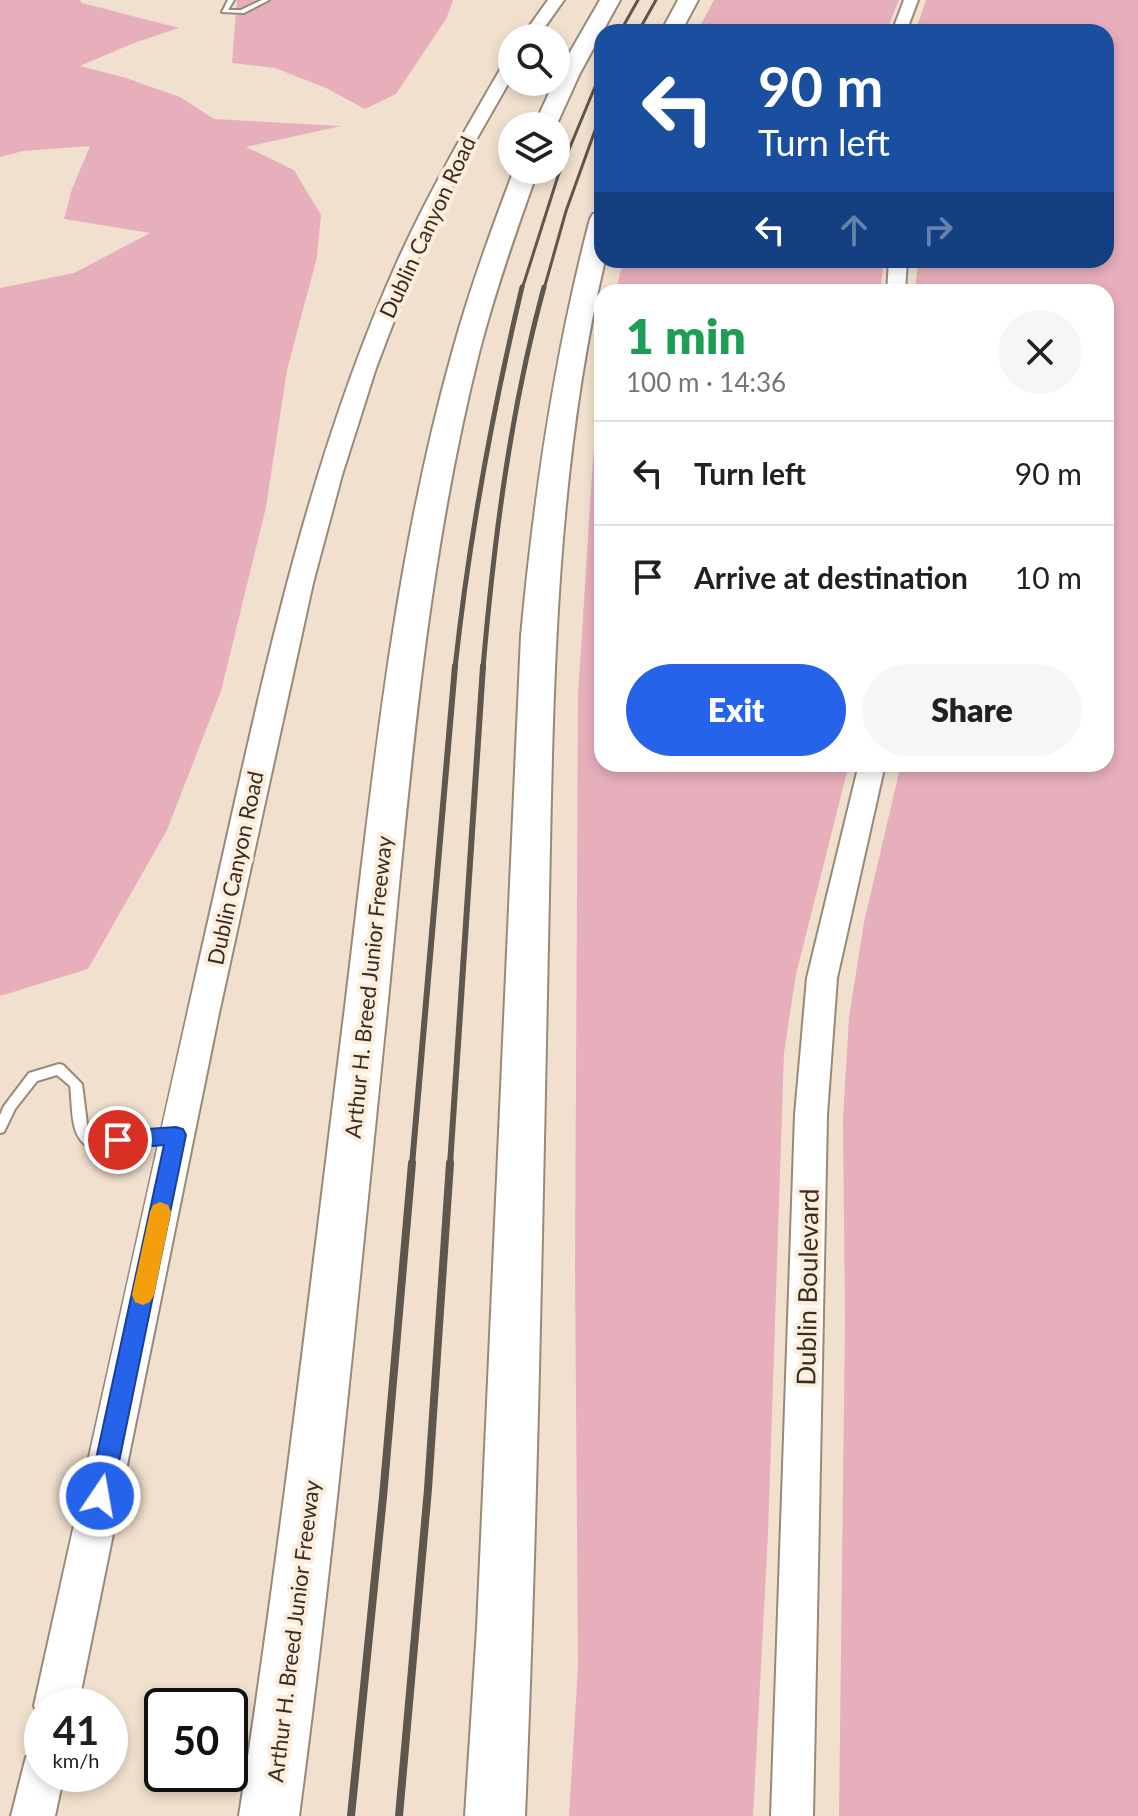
<!DOCTYPE html>
<html lang="en">
<head>
<meta charset="utf-8">
<style>
	:root { --surface:#fff; --page:#f6f6f6; --text:#202124; --muted:#757577; --line:#e0e0e0; --accent:#2563eb }
	body { margin:0; font-family:Lato,sans-serif; background:var(--page); color:var(--text); height:100vh; display:flex; flex-direction:column; font-size:30px; white-space:nowrap }
	* { box-sizing:border-box; margin:0 }
	p { font-size:26px; color:var(--muted) }
	.icon { flex:none; width:44px; height:44px; fill:none; stroke:currentColor; stroke-width:2; stroke-linecap:round; stroke-linejoin:round }
	.map { position:relative; flex:1; overflow:hidden }
	.side { position:absolute; left:594px; top:284px; width:520px; height:488px; display:flex; flex-direction:column; background:var(--surface); border-radius:24px; box-shadow:0 4px 12px #0003 }
	.side>* { flex:none }
	.banner { position:absolute; left:594px; top:24px; width:520px; height:244px; border-radius:24px; box-shadow:0 4px 12px #0003; background:#1a4fa0; color:#fff; overflow:hidden }
	.fabs { position:absolute; left:498px; top:24px; display:grid; gap:16px }
	.fabs a { display:grid; place-items:center; width:72px; height:72px; border-radius:50%; background:var(--surface); box-shadow:0 4px 12px #0003; font-size:40px }
	.speed { position:absolute; left:24px; top:1688px; display:flex; gap:16px; font-size:40px; font-weight:700; text-align:center }
	.speed>* { display:grid; place-content:center; width:104px; height:104px; border-radius:50%; background:var(--surface); box-shadow:0 4px 12px #0003; line-height:1 }
	.speed small { font-size:20px; font-weight:400 }
	.speed .limit { border:4px solid #111; border-radius:12px; background:#fff; color:#111 }
	.pin { position:absolute; display:grid; place-items:center; width:68px; height:68px; color:#fff; margin:-34px; border:4px solid #fff; border-radius:50%; box-shadow:0 2px 8px #0007 }
	.me { position:absolute; width:88px; margin:-44px; rotate:12deg; stroke-linejoin:round; filter:drop-shadow(0 0 6px #0008) }
	.turn { display:flex; align-items:center; gap:28px; height:168px; padding:0 32px; font-size:36px }
	.turn .icon { width:104px; height:104px; stroke-width:2.5 }
	.turn b { display:block; font-size:56px; line-height:68px }
	.lanes { display:flex; align-items:center; height:76px; padding:0 32px; background:#0003; justify-content:center; gap:40px; direction:ltr }
	.lanes .off { opacity:.35 }
	.round { display:grid; place-items:center; flex:none; width:84px; height:84px; border-radius:42px; background:var(--page) }
	.head { display:flex; align-items:center; justify-content:space-between; height:136px; padding:0 32px }
	h1 { font-size:48px; font-weight:800; line-height:60px; color:#1e9e55 }
	.primary-button { display:flex; gap:16px; margin-top:auto; padding:16px 32px }
	.primary-button a { flex:1; height:92px; border-radius:48px; background:var(--accent); color:#fff; font-size:32px; font-weight:800; line-height:92px; text-align:center }
	.primary-button a+a { background:var(--page); color:var(--text) }
	ul { padding:0; list-style:none }
	li { display:flex; align-items:center; gap:24px; height:104px; padding:0 32px; border-top:2px solid var(--line) }
	li div { flex:1 }
	li b { display:block; font-size:30px }
	li em { font-style:normal }
	.map>svg:first-child { display:block }
	.green { fill:#e7afbb }
	.lines { fill:none; stroke-linecap:round; stroke-linejoin:round }
	.service-casing { stroke:#988979; stroke-width:4 }
	.tertiary-casing { stroke:#988979; stroke-width:4 }
	.secondary-casing { stroke:#988979; stroke-width:4 }
	.motorway-casing { stroke:#988979; stroke-width:4 }
	.service { fill:#fff; fill-rule:evenodd }
	.tertiary { fill:#fff; fill-rule:evenodd }
	.secondary { fill:#fff; fill-rule:evenodd }
	.motorway { fill:#fff; fill-rule:evenodd }
	.rail-far3 { stroke:#5f564c; stroke-width:3 }
	.rail-far2 { stroke:#5f564c; stroke-width:5 }
	.rail-far1 { stroke:#5f564c; stroke-width:6 }
	.rail { stroke:#5f564c; stroke-width:8 }
	.route { fill:#2563eb; stroke:#184099; stroke-width:2 }
	.slow { fill:#f59e0b }
	.labels { text-anchor:middle; dominant-baseline:central; stroke-width:8; stroke-linejoin:round; paint-order:stroke }
	.street-label { font-size:22px; fill:#352e27; stroke:#feeddb }
	.near-street-label { font-size:26px; fill:#352e27; stroke:#feeddb }
</style>
</head>
<body>
<div class="map">
<svg width="1138" height="1816" viewBox="0 0 1138 1816">
	<rect width="100%" height="100%" fill="#f1e0ce"/>
	<path class="green" d="M 0,0 L 80,0 L 82,3 L 179,28 L 134,43 L 80,66 L 126,78 L 180,97 L 214,119 L 341,126 L 246,147 L 294,170 L 321,215 L 317,257 L 287,370 L 266,507 L 221,691 L 167,830 L 88,969 L 0,996 L 0,288 L 74,273 L 150,233 L 64,219 L 72,189 L 90,146 L 23,151 L 0,157 Z
		M 237,0 L 453,0 L 446,19 L 396,94 L 365,109 L 326,88 L 275,68 L 232,63 Z
		M 714,0 L 899,0 L 886,32 L 697,32 Z
		M 926,0 L 1138,0 L 1138,1816 L 839,1816 L 845,1320 L 843,1119 L 849,1017 L 864,922 L 901,764 L 1106,764 L 1106,292 L 915,292 L 918,260 L 1106,260 L 1106,32 L 915,32 Z
		M 623,260 L 884,260 L 880,292 L 616,292 Z
		M 602,386 L 602,764 L 849,764 L 796,974 L 784,1053 L 768,1534 L 753,1816 L 569,1816 L 578,1666 L 575,1268 L 578,696 L 593,459 Z"/>
	<g class="lines">
		<g class="service-casing">
			<path id="service" d="M 228,0 L 234,0 L 228,10 L 241,10 L 262,0 L 269,0 L 244,13 L 222,12 Z
				M 59,1064 L 63,1065 L 82,1084 L 88,1132 L 92,1136 L 172,1131 L 176,1132 L 178,1136 L 176,1140 L 89,1147 C 69,1137 73,1106 70,1086 L 57,1075 L 37,1081 L 15,1109 L 4,1132 L 0,1133 L 0,1115 L 4,1106 L 29,1073 Z"/>
		</g>
		<g class="tertiary-casing">
			<path id="tertiary" d="M 904,0 L 918,0 L 906,32 L 892,32 Z
				M 889,260 L 907,260 L 905,292 L 887,292 Z
				M 859,764 L 885,764 L 837,978 L 827,1115 L 813,1816 L 771,1816 L 795,1115 L 807,978 Z"/>
		</g>
		<g class="secondary-casing">
			<path id="secondary" d="M 548,0 L 564,0 L 537,38 L 521,38 Z
				M 512,58 L 512,77 L 464,161 L 416,263 L 376,368 L 342,475 L 313,583 L 219,1013 L 78,1706 L 42,1706 L 42,1722 L 34,1706 C 90,1453 145,1200 202,948 C 255,717 300,477 398,260 C 429,192 466,128 504,63 Z
				M 42,1751 L 42,1774 L 64,1774 L 55,1816 L 11,1816 L 26,1757 Z"/>
		</g>
		<g class="motorway-casing">
			<path id="motorway" d="M 600,0 L 620,0 L 580,73 L 556,126 L 534,126 L 558,73 Z
				M 678,0 L 698,0 L 681,32 L 661,32 Z
				M 514,170 L 538,170 C 516,231 495,291 479,353 C 426,564 409,784 388,1000 C 360,1272 335,1545 299,1816 L 239,1816 C 281,1544 312,1272 346,999 C 372,783 393,563 452,353 C 469,291 491,230 514,170 Z
				M 602,212 L 602,260 L 605,260 C 552,485 553,716 548,946 C 542,1236 537,1526 525,1816 L 465,1816 L 477,1628 L 521,636 C 534,495 554,356 590,219 L 593,214 Z"/>
		</g>
		<use href="#service" class="service"/>
		<use href="#tertiary" class="tertiary"/>
		<use href="#secondary" class="secondary"/>
		<use href="#motorway" class="motorway"/>
		<path class="rail-far3" d="M 620,32 L 638,0
			M 638,32 L 656,0
			M 522,289 L 558,176 L 602,70
			M 544,289 L 566,211 L 602,111"/>
		<path class="rail-far2" d="M 455,668 C 469,539 492,413 522,287
			M 483,668 C 494,541 510,411 544,287"/>
		<path class="rail-far1" d="M 412,1165 L 455,666
			M 450,1165 L 483,666"/>
		<path class="rail" d="M 351,1816 L 383,1497 L 412,1163
			M 399,1816 L 428,1489 L 450,1163"/>
	</g>
	<path class="route" d="M 176,1127 L 183,1129 L 186,1135 L 112,1496 L 109,1504 L 100,1508 L 92,1504 L 88,1496 L 164,1145 L 118,1149 L 111,1146 L 108,1140 L 111,1134 L 118,1131 Z"/>
	<path class="slow" d="M 160,1202 L 168,1205 L 171,1212 L 154,1295 L 150,1302 L 143,1305 L 135,1302 L 132,1295 L 150,1212 L 153,1205 Z"/>
	<g class="labels">
		<g class="street-label">
			<text transform="translate(427 227) rotate(-65)">Dublin Canyon Road</text>
			<text transform="translate(235 868) rotate(-78)">Dublin Canyon Road</text>
			<text transform="translate(368 987) rotate(-84)">Arthur H. Breed Junior Freeway</text>
			<text transform="translate(293 1631) rotate(-83)">Arthur H. Breed Junior Freeway</text>
		</g>
		<g class="near-street-label">
			<text transform="translate(807 1287) rotate(-89)">Dublin Boulevard</text>
		</g>
	</g>
</svg>
<div class="fabs">
<a><svg class="icon" aria-label="search" viewBox="0 0 24 24"><circle cx="10" cy="10" r="6"/><path d="M15 15l6 6"/></svg></a>
<a><svg class="icon" aria-label="layers" viewBox="0 0 24 24"><path d="M12 4l9 5-9 5-9-5zM3 14l9 5 9-5"/></svg></a>
</div>
<div class="speed"><div>41<small>km/h</small></div><div class="limit">50</div></div>
<div class="pin" style="left:118px;top:1140px;background:#d93025"><svg class="icon" aria-label="arrive" viewBox="0 0 24 24"><path d="M6 21V4h12l-3 4 3 4H6"/></svg></div>
<svg class="me" style="left:100px;top:1496px" viewBox="-20 -20 40 40"><circle r="17" fill="#2563eb" stroke="#fff" stroke-width="3"/><path d="M0-11L8 9 0 5-8 9z" fill="#fff"/></svg>
<div class="banner">
<div class="turn"><svg class="icon" aria-label="left" viewBox="0 0 24 24"><path d="M17 20v-9H6M10 6l-5 5 5 5"/></svg><div><b>90 m</b>Turn left</div></div>
<div class="lanes"><svg class="icon" aria-label="left" viewBox="0 0 24 24"><path d="M17 20v-9H6M10 6l-5 5 5 5"/></svg><svg class="icon off" aria-label="ahead" viewBox="0 0 24 24"><path d="M12 20V5M6 11l6-6 6 6"/></svg><svg class="icon off" aria-label="right" viewBox="0 0 24 24"><path d="M7 20v-9h11M14 6l5 5-5 5"/></svg></div>
</div>
<section class="side">
<div class="head"><div><h1>1 min</h1><p>100 m · 14:36</p></div><a class="round"><svg class="icon" aria-label="close" viewBox="0 0 24 24"><path d="M6 6l12 12M18 6L6 18"/></svg></a></div>
<ul>
<li><svg class="icon" aria-label="left" viewBox="0 0 24 24"><path d="M17 20v-9H6M10 6l-5 5 5 5"/></svg><div><b>Turn left</b></div><em>90 m</em></li>
<li><svg class="icon" aria-label="arrive" viewBox="0 0 24 24"><path d="M6 21V4h12l-3 4 3 4H6"/></svg><div><b>Arrive at destination</b></div><em>10 m</em></li>
</ul>
<div class="primary-button"><a>Exit</a><a>Share</a></div>
</section>
</div>
</body>
</html>
